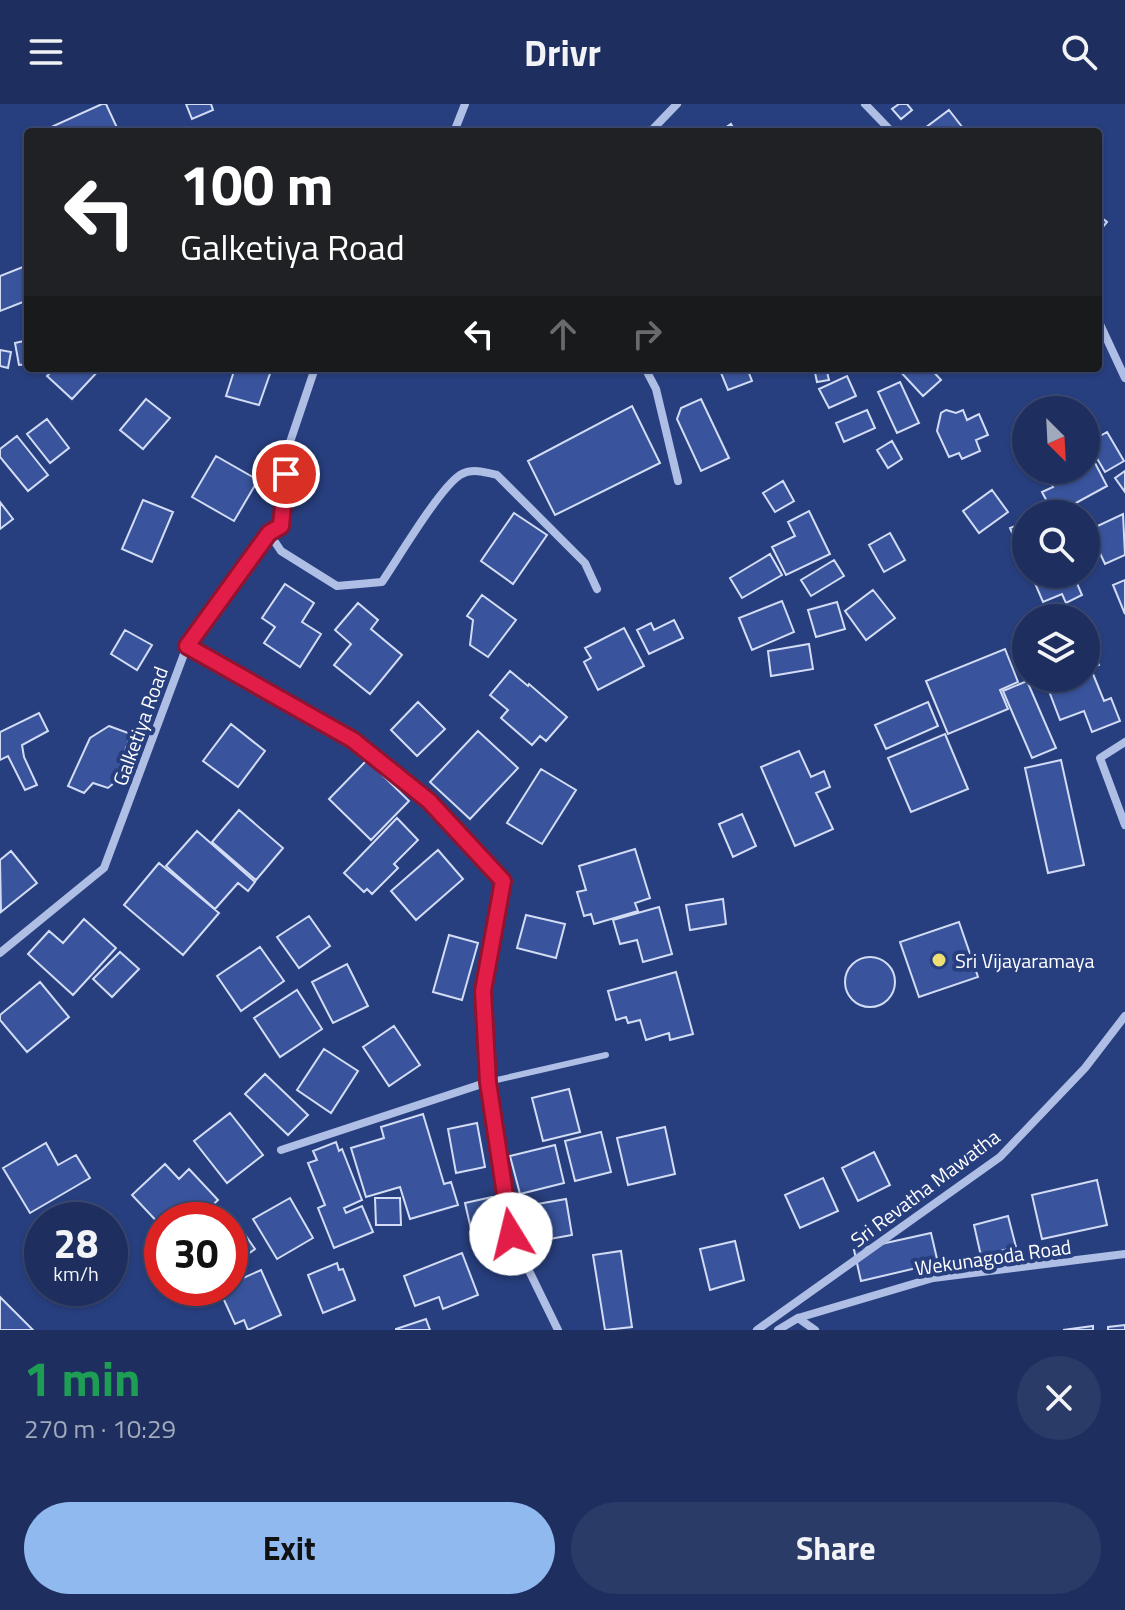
<!DOCTYPE html>
<html lang="en">
<head>
<meta charset="utf-8">
<style>
	:root { --surface:#1e2f5f; --page:#2b3b68; --text:#f1f3f6; --muted:#a1a9bd; --line:#3c4a74; --accent:#90b9f0 }
	body { margin:0; font-family:"Titillium Web",sans-serif; background:var(--page); color:var(--text); height:100vh; display:flex; flex-direction:column; font-size:30px; white-space:nowrap }
	* { box-sizing:border-box; margin:0 }
	p { font-size:26px; color:var(--muted) }
	.icon { flex:none; width:44px; height:44px; fill:none; stroke:currentColor; stroke-width:2; stroke-linecap:round; stroke-linejoin:round }
	.map { position:relative; height:1226px; overflow:hidden }
	.sheet { display:flex; flex-direction:column; background:var(--surface); flex:1 }
	.sheet>* { flex:none }
	.hud { position:absolute; left:24px; top:24px; width:1078px; height:244px; border-radius:8px; box-shadow:0 2px 6px #0004,0 0 0 2px var(--line); background:#202124; color:#fff; overflow:hidden }
	.needle { width:52px; rotate:156deg }
	.fabs { position:absolute; left:1012px; top:292px; display:grid; gap:16px }
	.fabs a { display:grid; place-items:center; width:88px; height:88px; border-radius:50%; background:var(--surface); box-shadow:0 2px 6px #0004,0 0 0 2px var(--line); font-size:40px }
	.speed { position:absolute; left:24px; top:1098px; display:flex; gap:16px; font-size:40px; font-weight:700; text-align:center }
	.speed>* { display:grid; place-content:center; width:104px; height:104px; border-radius:50%; background:var(--surface); box-shadow:0 2px 6px #0004,0 0 0 2px var(--line); line-height:1 }
	.speed small { font-size:20px; font-weight:400 }
	.speed .limit { border:12px solid #d22; background:#fff; color:#111 }
	.pin { position:absolute; display:grid; place-items:center; width:68px; height:68px; color:#fff; margin:-34px; border:4px solid #fff; border-radius:50%; box-shadow:0 2px 8px #0007 }
	.me { position:absolute; width:88px; margin:-44px; rotate:351deg; stroke-linejoin:round; filter:drop-shadow(0 0 6px #0008) }
	.turn { display:flex; align-items:center; gap:28px; height:168px; padding:0 24px; font-size:36px }
	.turn .icon { width:104px; height:104px; stroke-width:2.5 }
	.turn b { display:block; font-size:56px; line-height:68px }
	.lanes { display:flex; align-items:center; height:76px; padding:0 24px; background:#0003; justify-content:center; gap:40px; direction:ltr }
	.lanes .off { opacity:.35 }
	.round { display:grid; place-items:center; flex:none; width:84px; height:84px; border-radius:42px; background:var(--page) }
	.overview { display:flex; align-items:center; justify-content:space-between; height:136px; padding:0 24px }
	h1 { font-size:48px; font-weight:700; line-height:60px; color:#1e9e55 }
	.cta { display:flex; gap:16px; margin-top:auto; padding:16px 24px }
	.cta a { flex:1; height:92px; border-radius:48px; background:var(--accent); color:#111; font-size:32px; font-weight:700; line-height:92px; text-align:center }
	.cta a+a { background:var(--page); color:var(--text) }
	header { display:flex; justify-content:space-between; align-items:center; height:104px; padding:0 24px; background:var(--surface); font-size:36px; font-weight:700 }
	.map>svg:first-child { display:block }
	.building { fill:#39549c; stroke:#d2dcf4; stroke-width:2 }
	.lines { fill:none; stroke-linecap:round; stroke-linejoin:round }
	.lane { stroke:#afbee5; stroke-width:6 }
	.street { stroke:#afbee5; stroke-width:8 }
	.route-casing { stroke:#92132f; stroke-width:20 }
	.route { stroke:#e11d48; stroke-width:14 }
	.poi-dot { fill:#eddf76; stroke:#283f7f; stroke-width:3 }
	.labels { text-anchor:middle; dominant-baseline:central; stroke-width:8; stroke-linejoin:round; paint-order:stroke }
	.street-label { font-size:20px; fill:#fff; stroke:#283f7f }
	.poi-label { font-size:20px; fill:#fff; stroke:#283f7f; text-anchor:start }
</style>
</head>
<body>
<header><svg class="icon" aria-label="menu" viewBox="0 0 24 24"><path d="M4 6h16M4 12h16M4 18h16"/></svg>Drivr<svg class="icon" aria-label="search" viewBox="0 0 24 24"><circle cx="10" cy="10" r="6"/><path d="M15 15l6 6"/></svg></header>
<div class="map">
<svg width="1125" height="1226" viewBox="0 0 1125 1226">
	<rect width="100%" height="100%" fill="#283f7f"/>
	<path class="building" d="M 102,0 L 106,0 L 119,28 L 50,28 L 49,24 Z
		M 186,0 L 211,0 L 213,6 L 192,15 Z
		M 899,0 L 907,0 L 912,6 L 901,15 L 892,5 Z
		M 949,6 L 966,28 L 928,28 L 925,24 Z
		M 731,20 L 736,28 L 719,28 Z
		M 1098,111 L 1107,118 L 1098,129 Z
		M 28,161 L 28,196 L 0,207 L 0,172 Z
		M 28,236 L 28,260 L 19,261 L 15,239 Z
		M 0,246 L 11,248 L 8,264 L 0,262 Z
		M 55,264 L 101,264 L 72,295 L 47,272 Z
		M 235,264 L 272,264 L 259,301 L 226,292 Z
		M 719,264 L 747,264 L 752,277 L 728,286 Z
		M 814,264 L 826,264 L 829,276 L 817,278 Z
		M 897,264 L 930,264 L 941,276 L 923,292 Z
		M 847,272 L 856,292 L 829,304 L 819,285 Z
		M 900,278 L 919,319 L 897,329 L 878,288 Z
		M 146,295 L 170,314 L 143,345 L 120,326 Z
		M 701,295 L 729,354 L 701,367 L 677,315 L 681,304 Z
		M 632,302 L 660,359 L 555,411 L 528,357 Z
		M 867,306 L 875,324 L 844,338 L 836,319 Z
		M 946,306 L 956,309 L 963,306 L 967,316 L 979,310 L 988,331 L 976,336 L 980,347 L 962,355 L 959,349 L 949,353 L 937,327 L 941,309 Z
		M 47,315 L 69,344 L 50,359 L 27,330 Z
		M 1107,328 L 1124,357 L 1105,368 L 1088,339 Z
		M 17,332 L 48,371 L 28,387 L 0,353 L 0,345 Z
		M 892,337 L 902,355 L 888,364 L 877,346 Z
		M 216,352 L 258,376 L 234,417 L 192,393 Z
		M 1094,357 L 1107,382 L 1065,405 L 1063,401 L 1052,407 L 1042,388 L 1053,383 L 1051,380 L 1077,366 L 1086,366 L 1086,361 Z
		M 1031,366 L 1049,366 L 1040,375 Z
		M 1125,367 L 1125,388 L 1115,374 Z
		M 783,377 L 794,397 L 775,408 L 763,389 Z
		M 992,386 L 1008,408 L 979,429 L 963,407 Z
		M 143,396 L 173,408 L 152,458 L 122,445 Z
		M 0,398 L 13,415 L 0,425 Z
		M 809,407 L 830,450 L 786,471 L 772,443 L 795,432 L 788,418 Z
		M 514,409 L 547,431 L 513,480 L 481,457 Z
		M 1123,410 L 1125,451 L 1105,460 L 1089,426 Z
		M 1026,418 L 1026,456 L 1024,457 L 1010,424 Z
		M 890,429 L 905,456 L 884,468 L 869,441 Z
		M 770,450 L 782,471 L 742,494 L 730,474 Z
		M 834,456 L 844,472 L 811,492 L 801,476 Z
		M 1031,470 L 1073,470 L 1082,491 L 1066,499 L 1062,490 L 1043,498 Z
		M 1125,476 L 1125,510 L 1113,481 Z
		M 285,480 L 314,499 L 302,518 L 321,530 L 300,563 L 264,539 L 275,523 L 262,514 Z
		M 873,486 L 895,514 L 866,536 L 845,507 Z
		M 482,491 L 516,516 L 488,553 L 470,541 L 473,516 L 467,512 Z
		M 782,497 L 794,528 L 752,546 L 739,514 Z
		M 837,498 L 845,525 L 816,533 L 808,506 Z
		M 358,499 L 378,516 L 371,525 L 402,551 L 370,590 L 334,561 L 351,540 L 335,526 Z
		M 674,516 L 683,534 L 649,550 L 637,526 L 651,519 L 654,526 Z
		M 624,524 L 644,562 L 598,586 L 584,558 L 591,554 L 585,544 Z
		M 125,526 L 152,541 L 137,566 L 111,550 Z
		M 1086,534 L 1099,561 L 1086,566 Z
		M 809,540 L 813,565 L 771,572 L 768,547 Z
		M 1005,545 L 1018,578 L 1000,586 L 1008,605 L 948,630 L 926,577 Z
		M 510,567 L 528,582 L 529,580 L 567,613 L 546,637 L 540,632 L 532,641 L 501,614 L 508,606 L 490,591 Z
		M 1093,570 L 1104,597 L 1111,594 L 1120,617 L 1092,628 L 1084,607 L 1060,616 L 1049,587 Z
		M 1027,577 L 1056,644 L 1032,654 L 1003,587 Z
		M 418,598 L 445,625 L 417,652 L 391,626 Z
		M 928,598 L 938,622 L 886,645 L 875,621 Z
		M 39,609 L 48,627 L 22,641 L 24,653 L 37,681 L 25,686 L 8,652 L 0,656 L 0,628 Z
		M 231,620 L 265,647 L 238,683 L 203,657 Z
		M 109,622 L 131,630 L 114,679 L 108,684 L 93,679 L 84,689 L 68,682 L 90,634 Z
		M 478,627 L 518,664 L 470,715 L 430,678 Z
		M 945,630 L 968,685 L 911,708 L 888,654 Z
		M 799,647 L 811,673 L 824,667 L 830,683 L 816,689 L 833,725 L 795,742 L 761,663 Z
		M 367,656 L 409,697 L 371,736 L 329,695 Z
		M 1061,656 L 1084,761 L 1048,769 L 1025,664 Z
		M 541,665 L 576,686 L 542,740 L 507,719 Z
		M 239,706 L 283,744 L 256,776 L 212,738 Z
		M 742,710 L 756,742 L 733,753 L 719,720 Z
		M 397,714 L 418,736 L 394,760 L 398,764 L 372,790 L 367,785 L 364,788 L 344,769 Z
		M 197,727 L 255,778 L 248,787 L 238,779 L 215,805 L 166,762 Z
		M 635,745 L 650,794 L 635,799 L 638,807 L 594,820 L 591,810 L 584,812 L 577,788 L 586,786 L 579,762 Z
		M 438,746 L 463,775 L 416,816 L 391,787 Z
		M 11,747 L 37,779 L 1,808 L 0,756 Z
		M 159,759 L 219,809 L 183,851 L 124,801 Z
		M 723,795 L 726,820 L 690,826 L 686,801 Z
		M 659,803 L 672,850 L 643,858 L 637,836 L 620,840 L 613,816 Z
		M 526,811 L 565,820 L 556,854 L 517,844 Z
		M 309,812 L 330,842 L 299,864 L 277,833 Z
		M 84,815 L 116,844 L 73,891 L 28,850 L 49,827 L 63,839 Z
		M 959,818 L 978,873 L 919,893 L 900,838 Z
		M 449,831 L 478,839 L 462,896 L 433,888 Z
		M 260,843 L 284,877 L 241,907 L 217,872 Z
		M 120,848 L 139,865 L 112,893 L 93,875 Z
		M845 878a25 25 0 1 1 50 0a25 25 0 1 1-50 0Z
		M 347,860 L 368,902 L 333,919 L 312,878 Z
		M 676,868 L 693,930 L 670,936 L 669,929 L 646,936 L 640,916 L 628,919 L 626,913 L 616,916 L 608,887 Z
		M 40,878 L 69,913 L 27,948 L 0,916 L 0,911 Z
		M 297,886 L 322,925 L 280,953 L 254,914 Z
		M 394,922 L 420,961 L 389,982 L 363,943 Z
		M 324,945 L 358,967 L 331,1009 L 297,986 Z
		M 265,970 L 308,1011 L 288,1031 L 245,990 Z
		M 569,985 L 580,1028 L 543,1037 L 532,994 Z
		M 230,1009 L 263,1051 L 227,1079 L 194,1037 Z
		M 423,1010 L 444,1080 L 451,1078 L 458,1101 L 410,1115 L 400,1083 L 366,1093 L 351,1044 L 384,1034 L 381,1023 Z
		M 477,1019 L 485,1063 L 456,1069 L 448,1025 Z
		M 665,1023 L 675,1070 L 628,1081 L 617,1034 Z
		M 601,1028 L 611,1068 L 575,1077 L 565,1037 Z
		M 336,1038 L 339,1047 L 342,1045 L 362,1096 L 344,1104 L 346,1109 L 362,1102 L 373,1128 L 334,1144 L 318,1104 L 325,1101 L 308,1059 L 317,1056 L 313,1047 Z
		M 46,1039 L 58,1061 L 76,1051 L 90,1074 L 30,1109 L 3,1064 Z
		M 555,1041 L 564,1079 L 520,1090 L 510,1052 Z
		M 874,1048 L 890,1081 L 858,1097 L 842,1064 Z
		M 165,1060 L 179,1075 L 189,1065 L 218,1096 L 197,1116 L 162,1116 L 162,1123 L 132,1091 Z
		M 823,1074 L 838,1107 L 800,1124 L 785,1091 Z
		M 1097,1076 L 1107,1121 L 1042,1135 L 1032,1091 Z
		M 492,1093 L 504,1145 L 477,1151 L 465,1099 Z
		M 290,1094 L 313,1134 L 277,1155 L 253,1115 Z
		M 375,1094 L 400,1094 L 401,1121 L 376,1121 Z
		M 566,1095 L 572,1131 L 533,1138 L 526,1102 Z
		M 1008,1112 L 1016,1143 L 981,1152 L 974,1121 Z
		M 237,1119 L 255,1145 L 230,1163 L 230,1124 Z
		M 931,1129 L 938,1159 L 861,1177 L 854,1146 Z
		M 735,1137 L 744,1176 L 710,1186 L 700,1145 Z
		M 621,1147 L 632,1223 L 605,1226 L 593,1151 Z
		M 462,1149 L 478,1191 L 443,1205 L 439,1193 L 415,1202 L 404,1172 Z
		M 337,1159 L 339,1166 L 343,1165 L 355,1196 L 323,1209 L 308,1171 Z
		M 261,1166 L 281,1211 L 248,1226 L 244,1216 L 235,1220 L 219,1185 L 230,1184 L 230,1180 Z
		M 0,1193 L 33,1226 L 0,1226 Z
		M 426,1215 L 430,1226 L 396,1226 L 396,1225 Z
		M 1125,1221 L 1125,1226 L 1108,1226 L 1108,1223 Z
		M 1093,1222 L 1093,1226 L 1063,1226 Z"/>
	<g class="lines">
		<path class="lane" d="M 488,978 L 606,951"/>
		<path class="street" d="M 865,0 L 892,28
			M 454,28 L 465,0
			M 650,28 L 677,0
			M 1098,216 L 1125,274
			M 645,264 L 656,285 L 678,377
			M 269,429 L 281,447 L 337,482 L 382,478 C 399,453 439,385 460,371 C 472,364 485,368 497,371 L 585,459 L 597,485
			M 187,542 L 353,636 L 429,697 L 503,777 L 483,887 L 488,978 L 511,1130 L 558,1226
			M 1125,638 L 1100,654 L 1125,721
			M 0,849 L 104,764 L 187,542 L 269,429 L 281,422 L 288,344 L 315,264
			M 281,1046 L 488,978
			M 798,1214 L 815,1226
			M 757,1226 L 1000,1053 L 1085,964 L 1125,912
			M 778,1226 L 798,1214 L 933,1174 L 1125,1150"/>
	</g>
	<g class="lines">
		<g class="route-casing">
			<path id="route" d="M 286,370 L 281,422 L 269,429 L 187,542 L 353,636 L 429,697 L 503,777 L 483,887 L 488,978 L 511,1130"/>
		</g>
		<use href="#route" class="route"/>
	</g>
	<circle class="poi-dot" cx="939" cy="856" r="8"/>
	<g class="labels">
		<g class="street-label">
			<text transform="translate(140 622) rotate(-70)">Galketiya Road</text>
			<text transform="translate(925 1084) rotate(-37)">Sri Revatha Mawatha</text>
			<text transform="translate(993 1153) rotate(-8)">Wekunagoda Road</text>
		</g>
		<g class="poi-label">
			<text x="955" y="856">Sri Vijayaramaya</text>
		</g>
	</g>
</svg>
<div class="fabs">
<a><svg class="needle" viewBox="-14 -14 28 28"><path d="M0-13l5 13h-10z" fill="#e53935"/><path d="M0 13l5-13h-10z" fill="#a1a9bd"/></svg></a>
<a><svg class="icon" aria-label="search" viewBox="0 0 24 24"><circle cx="10" cy="10" r="6"/><path d="M15 15l6 6"/></svg></a>
<a><svg class="icon" aria-label="layers" viewBox="0 0 24 24"><path d="M12 4l9 5-9 5-9-5zM3 14l9 5 9-5"/></svg></a>
</div>
<div class="speed"><div>28<small>km/h</small></div><div class="limit">30</div></div>
<div class="pin" style="left:286px;top:370px;background:#d93025"><svg class="icon" aria-label="arrive" viewBox="0 0 24 24"><path d="M6 21V4h12l-3 4 3 4H6"/></svg></div>
<svg class="me" style="left:511px;top:1130px" viewBox="-20 -20 40 40"><circle r="19" fill="#fff"/><path d="M0-13L10 11 0 6-10 11z" fill="#e11d48"/></svg>
<div class="hud">
<div class="turn"><svg class="icon" aria-label="left" viewBox="0 0 24 24"><path d="M17 20v-9H6M10 6l-5 5 5 5"/></svg><div><b>100 m</b>Galketiya Road</div></div>
<div class="lanes"><svg class="icon" aria-label="left" viewBox="0 0 24 24"><path d="M17 20v-9H6M10 6l-5 5 5 5"/></svg><svg class="icon off" aria-label="ahead" viewBox="0 0 24 24"><path d="M12 20V5M6 11l6-6 6 6"/></svg><svg class="icon off" aria-label="right" viewBox="0 0 24 24"><path d="M7 20v-9h11M14 6l5 5-5 5"/></svg></div>
</div>
</div>
<section class="sheet">
<div class="overview"><div><h1>1 min</h1><p>270 m · 10:29</p></div><a class="round"><svg class="icon" aria-label="close" viewBox="0 0 24 24"><path d="M6 6l12 12M18 6L6 18"/></svg></a></div>
<div class="cta"><a>Exit</a><a>Share</a></div>
</section>
</body>
</html>
